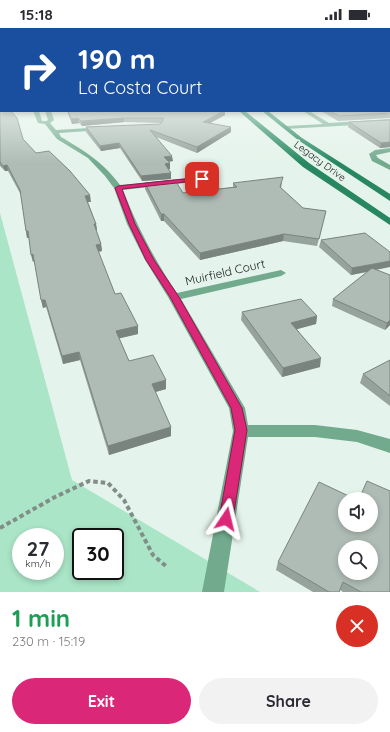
<!DOCTYPE html>
<html lang="en">
<head>
<meta charset="utf-8">
<style>
	:root { --surface:#fff; --page:#f2f2f3; --text:#2b2b33; --muted:#7c7c81; --accent:#db2777 }
	body { margin:0; font-family:Quicksand,sans-serif; background:var(--page); color:var(--text); height:100vh; display:flex; flex-direction:column; font-size:15px; white-space:nowrap }
	* { box-sizing:border-box; margin:0 }
	p { font-size:13px; color:var(--muted) }
	.icon { flex:none; width:22px; height:22px; fill:none; stroke:currentColor; stroke-width:2; stroke-linecap:round; stroke-linejoin:round }
	.map { position:relative; height:564px; overflow:hidden }
	.details { display:flex; flex-direction:column; background:var(--surface); flex:1 }
	.details>* { flex:none }
	.top-card { position:absolute; left:0px; top:0px; width:390px; height:84px; box-shadow:0 2px 6px #0003; background:#1a4fa0; color:#fff; overflow:hidden }
	.buttons { position:absolute; left:338px; top:464px; display:grid; gap:8px }
	.buttons a { display:grid; place-items:center; width:40px; height:40px; border-radius:50%; background:var(--surface); box-shadow:0 2px 6px #0003; font-size:20px }
	.speed { position:absolute; left:12px; top:500px; display:flex; gap:8px; font-size:20px; font-weight:700; text-align:center }
	.speed>* { display:grid; place-content:center; width:52px; height:52px; border-radius:50%; background:var(--surface); box-shadow:0 2px 6px #0003; line-height:1 }
	.speed small { font-size:10px; font-weight:400 }
	.speed .limit { border:2px solid #111; border-radius:6px; background:#fff; color:#111 }
	.pin { position:absolute; display:grid; place-items:center; width:34px; height:34px; color:#fff; margin:-17px; border-radius:8px; box-shadow:0 2px 6px #0006 }
	.me { position:absolute; width:44px; margin:-22px; rotate:10deg; stroke-linejoin:round; filter:drop-shadow(0 0 3px #0008) }
	.turn { display:flex; align-items:center; gap:14px; height:84px; padding:0 12px; font-size:18px }
	.turn .icon { width:52px; height:52px; stroke-width:2.5 }
	.turn b { display:block; font-size:28px; line-height:34px }
	.round { display:grid; place-items:center; flex:none; width:42px; height:42px; border-radius:21px; background:var(--page) }
	.summary { display:flex; align-items:center; justify-content:space-between; height:68px; padding:0 12px }
	h1 { font-size:24px; font-weight:700; line-height:30px; color:#1e9e55 }
	.primary-button { display:flex; gap:8px; margin-top:auto; padding:8px 12px }
	.primary-button a { flex:1; height:46px; border-radius:24px; background:var(--accent); color:#fff; font-size:16px; font-weight:700; line-height:46px; text-align:center }
	.primary-button a+a { background:var(--page); color:var(--text) }
	.status { display:flex; justify-content:space-between; align-items:center; height:28px; padding:0 20px; background:var(--surface); direction:ltr }
	.status svg { height:11px; fill:currentColor }
	.map>svg:first-child { display:block }
	.green { fill:#abe5c7; fill-rule:evenodd }
	.lines { fill:none; stroke-linecap:round; stroke-linejoin:round }
	.path { stroke:#828d88; stroke-width:4; stroke-dasharray:4.5 3; stroke-linecap:butt }
	.lane { fill:#72aa8e; fill-rule:evenodd }
	.street { fill:#72aa8e; fill-rule:evenodd }
	.secondary { fill:#268760; fill-rule:evenodd }
	.wall { fill:#96a29c }
	.shaded-wall { fill:#7a847f }
	.building { fill:#aebcb5; stroke:#7a847f; fill-rule:evenodd }
	.route { fill:#db2777; stroke:#8e194d }
	.labels { text-anchor:middle; dominant-baseline:central; stroke-width:3.5; stroke-linejoin:round; paint-order:stroke }
	.far-street-label { font-size:10px; fill:#151a18; stroke:#e4f3eb }
	.street-label { font-size:12px; fill:#151a18; stroke:#e4f3eb }
</style>
</head>
<body>
<div class="status"><b>15:18</b><svg viewBox="0 0 49 12"><path d="M0 12V9h3v3zM5 12V6h3v6zM10 12V3h3v9zM15 12V0h3v12zM26 1h20v11H26zM47 4h2v5h-2z"/></svg></div>
<div class="map">
<svg width="390" height="564" viewBox="0 0 390 564">
	<rect width="100%" height="100%" fill="#e4f3eb"/>
	<path class="green" d="M 0,185 L 72,452 L 260,564 L 0,564 ZM 21,509 L 55,509 L 55,543 L 21,543 ZM 81,509 L 115,509 L 115,543 L 81,543 Z"/>
	<g class="lines">
		<path class="path" d="M 0,500 L 55,469 L 89,453 L 108,455 L 124,472 L 153,527 L 167,539"/>
		<path class="lane" d="M 303,83 L 309,83 L 329,95 L 390,91 L 390,95 L 285,101 L 285,99 L 287,98 L 323,96 Z"/>
		<path class="street" d="M 389,59 L 390,59 L 390,61 L 389,61 Z
			M 33,83 L 39,83 L 42,93 L 46,93 L 48,92 L 45,83 L 51,83 L 54,92 L 50,95 L 56,102 L 105,99 L 106,100 L 103,102 L 59,105 L 61,109 C 85,123 103,134 120,157 L 205,149 L 205,153 L 202,153 L 123,162 C 138,200 154,231 177,265 L 281,242 L 286,245 L 281,248 L 181,271 L 245,380 L 248,397 L 315,397 L 357,402 L 390,411 L 390,425 L 357,414 L 315,409 L 248,409 L 224,564 L 202,564 L 233,403 L 229,380 L 168,269 L 145,232 L 127,196 L 114,160 L 105,148 L 88,130 L 57,111 L 45,96 L 38,95 Z
			M 390,120 L 390,124 L 376,127 L 378,130 L 390,137 L 390,142 L 372,133 L 369,126 L 375,122 Z"/>
		<path class="secondary" d="M 239,83 L 245,83 L 309,135 L 390,190 L 390,197 L 303,139 Z
			M 262,83 L 268,83 L 302,110 L 390,166 L 390,173 L 298,112 Z"/>
	</g>
	<path class="wall" d="M 390,62 L 390,90 L 338,93 L 321,83 L 389,83 Z
		M 0,82 L 23,111 L 36,125 L 91,174 L 88,174 L 96,196 L 97,202 L 96,202 L 101,216 L 102,223 L 98,224 L 115,266 L 138,306 L 119,310 L 129,333 L 166,352 L 166,361 L 155,364 L 171,399 L 171,408 L 109,427 L 80,332 L 63,336 L 46,279 L 43,280 L 34,233 L 33,234 L 29,210 L 27,210 L 21,167 L 8,143 L 5,143 L 0,138 Z
		M 67,83 L 225,83 L 225,87 L 210,95 L 231,104 L 197,125 L 156,109 L 173,133 L 168,134 L 170,141 L 168,141 L 171,151 L 142,153 L 120,120 L 101,123 L 86,104 L 86,99 L 160,96 L 161,95 L 124,94 L 82,98 L 79,95 L 72,96 Z
		M 390,92 L 390,119 L 380,120 L 348,99 L 349,94 Z
		M 145,155 L 183,165 L 233,159 L 233,155 L 282,155 L 281,160 L 303,180 L 326,183 L 317,218 L 283,213 L 200,232 L 164,193 L 161,193 L 145,161 Z
		M 321,212 L 377,242 L 390,297 L 385,302 L 332,278 L 333,271 L 367,244 L 351,247 L 319,219 Z
		M 242,284 L 317,288 L 316,296 L 297,301 L 320,339 L 282,349 L 241,292 Z
		M 390,332 L 390,378 L 360,355 L 363,346 Z
		M 278,534 L 390,564 L 343,564 L 340,562 L 339,564 L 313,564 L 276,542 Z"/>
	<path class="shaded-wall" d="M 0,56 L 1,56 L 1,61 L 0,63 Z
		M 224,83 L 225,83 L 225,87 L 203,99 L 203,94 Z
		M 78,90 L 79,95 L 72,96 L 71,91 Z
		M 124,90 L 124,94 L 82,98 L 81,93 Z
		M 231,99 L 231,104 L 197,125 L 197,119 Z
		M 390,114 L 390,119 L 380,120 L 381,115 Z
		M 119,115 L 120,120 L 101,123 L 100,118 Z
		M 172,128 L 173,133 L 164,134 L 164,129 Z
		M 170,135 L 170,141 L 165,142 L 165,136 Z
		M 7,137 L 8,143 L 5,143 L 3,138 Z
		M 171,145 L 171,151 L 142,153 L 141,148 Z
		M 90,167 L 91,174 L 86,174 L 85,168 Z
		M 161,186 L 164,186 L 164,193 L 161,193 Z
		M 94,196 L 96,196 L 97,202 L 95,203 Z
		M 26,203 L 28,203 L 30,210 L 27,210 Z
		M 284,206 L 283,213 L 200,232 L 200,225 Z
		M 101,216 L 102,223 L 96,224 L 96,217 Z
		M 33,226 L 34,233 L 33,234 L 31,227 Z
		M 390,233 L 390,239 L 351,247 L 352,240 Z
		M 41,272 L 45,272 L 46,279 L 43,280 Z
		M 317,288 L 316,296 L 290,303 L 291,295 Z
		M 390,292 L 390,297 L 385,302 L 387,295 Z
		M 138,298 L 138,306 L 117,311 L 116,303 Z
		M 79,324 L 80,332 L 63,336 L 62,328 Z
		M 321,330 L 320,339 L 282,349 L 283,340 Z
		M 166,352 L 166,361 L 152,365 L 152,356 Z
		M 171,399 L 171,408 L 109,427 L 108,418 Z"/>
	<path class="building" d="M 389,62 L 390,62 L 390,85 L 339,88 L 330,83 L 389,83 Z
		M 0,68 L 1,70 L 1,76 L 0,76 Z
		M 1,81 L 1,83 L 11,83 L 17,90 L 23,111 L 36,125 L 49,123 L 70,143 L 90,167 L 85,168 L 96,196 L 94,196 L 101,216 L 96,217 L 115,266 L 121,265 L 138,298 L 116,303 L 129,333 L 153,327 L 166,352 L 152,356 L 171,399 L 108,418 L 79,324 L 62,328 L 45,272 L 41,272 L 33,226 L 31,227 L 28,203 L 26,203 L 20,162 L 7,137 L 3,138 L 0,134 L 0,82 Z
		M 68,83 L 224,83 L 203,94 L 231,99 L 197,119 L 150,102 L 172,128 L 164,129 L 170,135 L 165,136 L 171,145 L 141,148 L 119,115 L 100,118 L 86,99 L 160,96 L 163,93 L 163,90 L 124,90 L 81,93 L 78,90 L 71,91 Z
		M 390,92 L 390,114 L 381,115 L 349,94 Z
		M 283,149 L 280,159 L 303,180 L 326,183 L 319,211 L 284,206 L 200,225 L 164,186 L 161,186 L 145,155 L 175,152 L 183,165 L 237,159 L 233,155 Z
		M 365,205 L 390,224 L 390,233 L 352,240 L 321,212 Z
		M 372,240 L 390,247 L 390,292 L 387,295 L 333,271 Z
		M 301,271 L 317,288 L 291,295 L 321,330 L 283,340 L 242,284 Z
		M 390,332 L 390,368 L 363,346 Z
		M 367,453 L 390,463 L 390,564 L 361,564 L 343,554 L 339,564 L 329,564 L 278,534 L 319,454 L 355,471 L 345,471 L 345,497 L 371,497 L 371,471 L 359,471 ZM 345,519 L 371,519 L 371,545 L 345,545 Z"/>
	<linearGradient id="sky" x2="0" y2="1"><stop stop-color="#7bbdcc"/><stop offset="0.41" stop-color="#f3faf6"/><stop offset="1" stop-color="#f3faf6" stop-opacity="0"/></linearGradient>
	<rect width="390" height="135" fill="url(#sky)"/>
	<path class="route" d="M 202,149 L 205,151 L 204,152 L 122,161 L 135,196 L 154,232 L 179,269 L 242,380 L 247,402 L 233,491 L 231,495 L 226,497 L 221,495 L 219,491 L 235,402 L 231,380 L 170,269 L 146,232 L 129,196 L 115,160 L 118,158 Z"/>
	<g class="labels">
		<g class="far-street-label">
			<text transform="translate(320 133) rotate(36)">Legacy Drive</text>
		</g>
		<g class="street-label">
			<text transform="translate(225 244) rotate(-13)">Muirfield Court</text>
		</g>
	</g>
</svg>
<div class="buttons">
<a><svg class="icon" aria-label="sound" viewBox="0 0 24 24"><path d="M4 9h4l5-4v14l-5-4H4zM17 9q2 3 0 6"/></svg></a>
<a><svg class="icon" aria-label="search" viewBox="0 0 24 24"><circle cx="10" cy="10" r="6"/><path d="M15 15l6 6"/></svg></a>
</div>
<div class="speed"><div>27<small>km/h</small></div><div class="limit">30</div></div>
<div class="pin" style="left:202px;top:151px;background:#d93025"><svg class="icon" aria-label="arrive" viewBox="0 0 24 24"><path d="M6 21V4h12l-3 4 3 4H6"/></svg></div>
<svg class="me" style="left:226px;top:491px" viewBox="-20 -20 40 40"><path d="M0-17L14 15 0 8-14 15z" fill="#db2777" stroke="#fff" stroke-width="4"/></svg>
<div class="top-card">
<div class="turn"><svg class="icon" aria-label="right" viewBox="0 0 24 24"><path d="M7 20v-9h11M14 6l5 5-5 5"/></svg><div><b>190 m</b>La Costa Court</div></div>
</div>
</div>
<section class="details">
<div class="summary"><div><h1>1 min</h1><p>230 m · 15:19</p></div><a class="round" style="background:#d93025;color:#fff"><svg class="icon" aria-label="close" viewBox="0 0 24 24"><path d="M6 6l12 12M18 6L6 18"/></svg></a></div>
<div class="primary-button"><a>Exit</a><a>Share</a></div>
</section>
</body>
</html>
